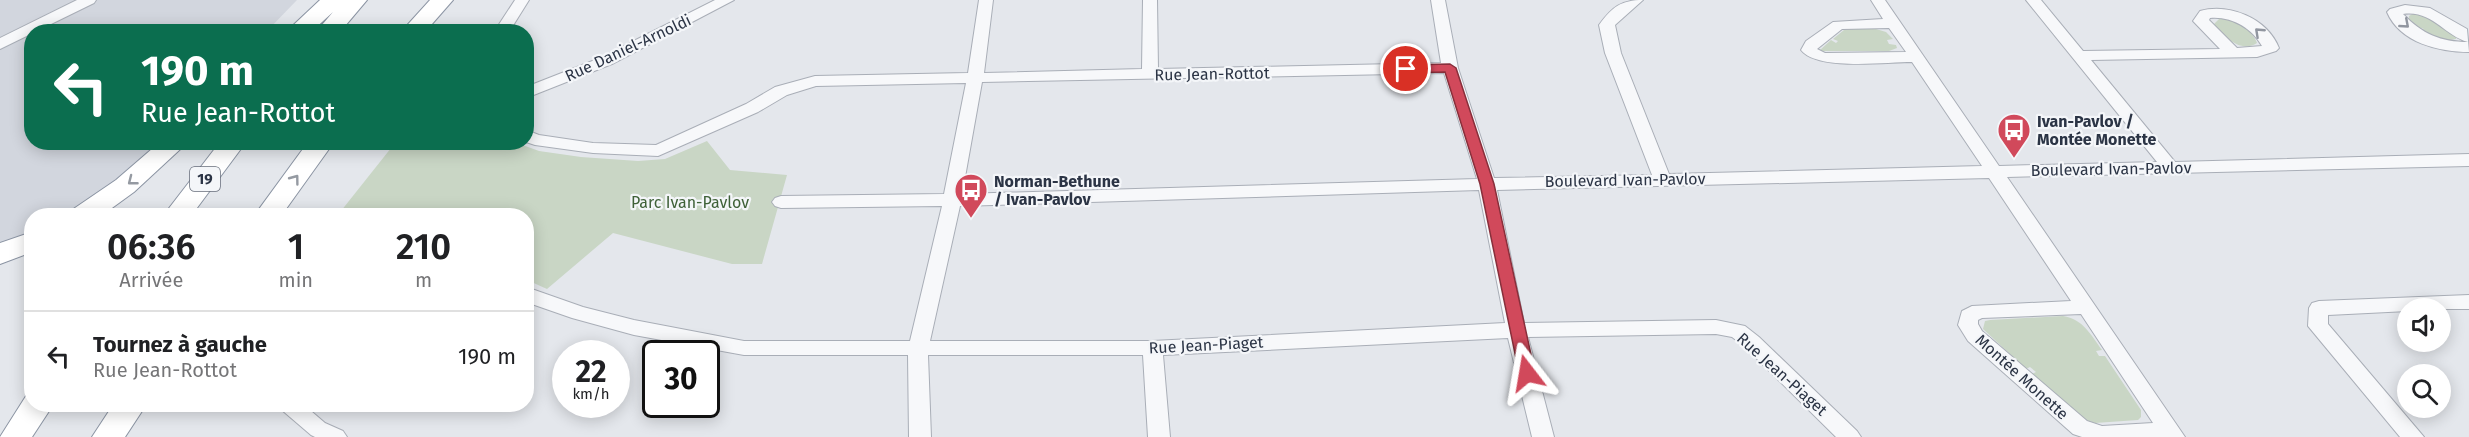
<!DOCTYPE html>
<html lang="fr">
<head>
<meta charset="utf-8">
<style>
	:root { --surface:#fff; --page:#f2f2f2; --text:#202124; --muted:#757577; --line:#e0e0e0 }
	body { margin:0; font-family:"Fira Sans",sans-serif; background:var(--page); color:var(--text); height:100vh; display:flex; flex-direction:column; font-size:22px; white-space:nowrap }
	* { box-sizing:border-box; margin:0 }
	p { font-size:20px; color:var(--muted) }
	.icon { flex:none; width:33px; height:33px; fill:none; stroke:currentColor; stroke-width:2; stroke-linecap:round; stroke-linejoin:round }
	.map { position:relative; flex:1; overflow:hidden }
	.panel { position:absolute; left:24px; top:208px; width:510px; height:204px; display:flex; flex-direction:column; background:var(--surface); border-radius:24px; box-shadow:0 3px 15px #0003 }
	.panel>* { flex:none }
	.hud { position:absolute; left:24px; top:24px; width:510px; height:126px; border-radius:24px; box-shadow:0 3px 15px #0003; background:#0b6e4f; color:#fff; overflow:hidden }
	.tools { position:absolute; left:2397px; top:298px; display:grid; gap:12px }
	.tools a { display:grid; place-items:center; width:54px; height:54px; border-radius:50%; background:var(--surface); box-shadow:0 3px 15px #0003; font-size:30px }
	.speed { position:absolute; left:552px; top:340px; display:flex; gap:12px; font-size:30px; font-weight:700; text-align:center }
	.speed>* { display:grid; place-content:center; width:78px; height:78px; border-radius:50%; background:var(--surface); box-shadow:0 3px 15px #0003; line-height:1 }
	.speed small { font-size:15px; font-weight:400 }
	.speed .limit { border:3px solid #111; border-radius:9px; background:#fff; color:#111 }
	.pin { position:absolute; display:grid; place-items:center; width:51px; height:51px; color:#fff; margin:-26px; border:3px solid #fff; border-radius:50%; box-shadow:0 2px 6px #0007 }
	.me { position:absolute; width:66px; margin:-33px; rotate:346deg; stroke-linejoin:round; filter:drop-shadow(0 0 4px #0008) }
	.turn { display:flex; align-items:center; gap:21px; height:126px; padding:0 18px; font-size:27px }
	.turn .icon { width:78px; height:78px; stroke-width:2.5 }
	.turn b { display:block; font-size:42px; line-height:51px }
	.eta { display:flex; justify-content:space-evenly; align-items:center; height:102px; text-align:center }
	.eta b { font-size:36px; font-weight:600; line-height:42px }
	ul { padding:0; list-style:none }
	li { display:flex; align-items:center; gap:18px; height:90px; padding:0 18px; border-top:2px solid var(--line) }
	li div { flex:1 }
	li b { display:block; font-size:22px }
	li em { font-style:normal }
	.map>svg:first-child { display:block }
	.built { fill:#d2d6de }
	.green { fill:#c9d6c5 }
	.lines { fill:none; stroke-linecap:round; stroke-linejoin:round }
	.minor-casing { stroke:#a9aeb7; stroke-width:2 }
	.highway-casing { stroke:#8b94a3; stroke-width:2 }
	.minor { fill:#f7f8fa; fill-rule:evenodd }
	.highway { fill:#fff; fill-rule:evenodd }
	.oneway { stroke:#9196a0 }
	.oneway2 { stroke:#959aa2 }
	.route { fill:#d1495b; stroke:#882f3b; stroke-width:1.5 }
	.labels { text-anchor:middle; dominant-baseline:central; stroke-width:4.5; stroke-linejoin:round; paint-order:stroke }
	.shield { fill:#f4f6f9; stroke:#676e7b; stroke-width:1.5 }
	.shield-label { font-size:15px; font-weight:bold; fill:#2b3445 }
	.street-label { font-size:16px; fill:#2b3445; stroke:#f4f6f9 }
	.poi-label { font-size:16px; font-weight:bold; fill:#2b3445; stroke:#f4f6f9; text-anchor:start }
	.park-label { font-size:16px; fill:#3f6138; stroke:#f4f6f9 }
</style>
</head>
<body>
<div class="map">
<svg width="2469" height="437" viewBox="0 0 2469 437">
	<rect width="100%" height="100%" fill="#e4e7ec"/>
	<path class="built" d="M 0,0 L 297,0 L 267,31 L 32,32 L 32,142 L 162,143 L 93,199 L 63,216 L 32,216 L 31,232 L 0,243 Z"/>
	<path class="green" d="M 2414,13 L 2428,16 L 2456,36 L 2456,39 L 2443,41 L 2421,30 L 2424,29 L 2418,27 L 2409,19 L 2409,16 Z
		M 2220,18 C 2234,18 2253,30 2257,43 C 2241,54 2223,36 2214,24 Z
		M 1851,29 L 1876,29 L 1886,32 L 1893,39 L 1887,40 L 1889,44 L 1896,45 L 1897,48 L 1889,51 L 1819,51 L 1831,40 L 1836,43 L 1838,41 L 1833,39 L 1844,30 Z
		M 707,141 L 730,170 L 787,175 L 762,264 L 732,264 L 613,233 L 547,289 L 527,280 L 526,216 L 337,216 L 395,143 L 517,143 L 539,151 L 581,157 L 638,161 L 665,159 Z
		M 2063,316 C 2083,319 2091,335 2102,350 L 2096,351 L 2099,356 L 2105,356 L 2141,410 L 2141,417 L 2138,420 L 2095,423 L 2083,419 L 2032,374 L 2036,372 L 2030,367 L 2026,369 L 1983,329 L 1985,321 L 1990,320 Z"/>
	<g class="lines">
		<g class="minor-casing">
			<path id="minor" d="M 77,0 L 96,0 L 94,3 L 0,49 L 0,38 Z
				M 515,0 L 529,0 L 509,32 L 494,32 Z
				M 715,0 L 734,0 L 612,64 L 526,98 L 526,87 L 600,58 Z
				M 979,0 L 993,0 L 984,73 L 1142,69 L 1143,0 L 1157,0 L 1158,69 L 1441,63 L 1431,0 L 1445,0 L 1458,68 L 1494,178 L 1652,175 L 1605,53 L 1599,25 C 1612,7 1621,0 1643,0 L 1615,25 L 1621,53 L 1669,174 L 1982,166 L 1912,62 C 1886,62 1817,71 1801,50 L 1806,41 L 1833,22 L 1883,19 L 1871,0 L 1885,0 L 1999,166 L 2157,162 L 2026,0 L 2041,0 L 2083,51 L 2220,49 L 2193,21 L 2200,11 C 2229,3 2267,18 2279,48 L 2276,51 L 2257,57 L 2091,60 L 2175,162 L 2469,154 L 2469,166 L 2007,177 L 2185,437 L 2082,437 L 2073,434 L 1968,341 L 1958,325 L 1962,311 L 1972,306 L 2071,301 L 1989,178 L 1497,190 L 1524,323 L 1716,320 L 1745,326 L 1759,337 L 1857,431 L 1861,437 L 1836,437 L 1745,347 L 1732,337 L 1716,334 L 1528,337 L 1554,437 L 1532,437 L 1508,338 L 1163,355 L 1170,437 L 1148,437 L 1143,355 L 928,355 L 931,437 L 909,437 L 908,355 L 744,355 L 634,335 L 572,318 L 526,302 L 526,287 L 583,307 L 634,320 L 744,341 L 910,341 L 942,206 L 781,208 L 775,206 L 772,202 L 775,198 L 781,196 L 944,194 L 966,83 L 816,86 L 787,95 L 758,112 L 658,156 L 593,153 L 535,145 L 526,142 L 526,130 L 539,135 L 593,143 L 656,145 L 746,104 L 775,87 L 815,76 L 968,73 ZM 2210,18 C 2231,16 2252,28 2262,46 L 2237,48 L 2209,20 ZM 1889,28 L 1906,52 L 1825,53 L 1817,49 L 1842,29 ZM 1444,73 L 1477,179 L 962,194 L 982,82 ZM 1479,190 L 1505,323 L 1152,341 L 930,341 L 960,206 ZM 2081,314 L 2153,423 L 2102,426 L 2087,421 L 1982,331 L 1978,324 L 1978,320 L 1982,318 Z
				M 2405,5 L 2430,8 L 2467,29 L 2469,52 C 2440,52 2400,43 2387,12 L 2390,9 ZM 2403,14 C 2433,10 2444,36 2468,42 C 2441,42 2422,34 2403,14 Z
				M 2469,295 L 2469,309 L 2408,309 L 2408,311 L 2328,315 L 2328,324 L 2424,437 L 2400,437 L 2308,326 L 2309,308 L 2312,303 L 2319,301 Z
				M 280,405 L 304,405 L 325,423 L 343,431 L 347,437 L 315,437 L 311,435 L 283,411 Z"/>
		</g>
		<g class="highway-casing">
			<path id="highway" d="M 320,0 L 367,0 L 340,32 L 316,32 L 333,12 L 311,32 L 286,32 Z
				M 430,0 L 453,0 L 425,32 L 401,32 Z
				M 160,142 L 188,142 L 134,192 L 101,216 L 69,216 L 72,210 L 116,180 Z
				M 220,142 L 246,142 L 191,216 L 163,216 Z
				M 308,142 L 334,142 L 281,216 L 254,216 Z
				M 32,232 L 32,252 L 0,264 L 0,243 Z
				M 32,395 L 32,405 L 53,405 L 32,437 L 0,437 L 26,396 Z
				M 113,405 L 146,405 L 125,437 L 92,437 Z"/>
		</g>
		<use href="#minor" class="minor"/>
		<use href="#highway" class="highway"/>
	</g>
	<defs><path id="oneway-chevron" d="M-2-3.5L2.5 0L-2 3.5" fill="none" stroke-width="1.6" stroke-linecap="round" stroke-linejoin="round" transform="scale(1.5)"/></defs>
	<g class="oneway">
		<use href="#oneway-chevron" transform="translate(2405 24) rotate(41)"/>
		<use href="#oneway-chevron" transform="translate(2259 32) rotate(-137)"/>
	</g>
	<g class="oneway2">
		<use href="#oneway-chevron" transform="translate(295 179) rotate(-53)"/>
		<use href="#oneway-chevron" transform="translate(132 181) rotate(142)"/>
	</g>
	<path class="route" d="M 1450,64 L 1456,68 L 1494,184 L 1535,373 L 1532,377 L 1522,377 L 1519,373 L 1480,184 L 1445,72 L 1406,73 L 1400,69 L 1406,65 Z"/>
	<defs>
		<g id="bus-pin" transform="scale(1.725)"><path d="M0 17L-7.5 6A9.5 9.5 0 1 1 7.5 6Z" fill="#d1495b" stroke="#f4f6f9"/><path d="M-5-6H5V4H4V6H2V4H-2V6H-4V4H-5ZM-3.5-4V0h7V-4ZM-3.5 1.2v1.5H-2V1.2ZM2 1.2v1.5H3.5V1.2Z" fill="#fff"/></g>
	</defs>
	<g fill-rule="evenodd">
		<use href="#bus-pin" x="2014" y="130"/>
		<use href="#bus-pin" x="971" y="190"/>
	</g>
	<g class="labels">
		<rect class="shield" x="190" y="167" width="30" height="24" rx="4.5"/>
		<g class="shield-label">
			<text x="205" y="179">19</text>
		</g>
		<g class="street-label">
			<text transform="translate(628 48) rotate(-25)">Rue Daniel-Arnoldi</text>
			<text transform="translate(1212 74) rotate(-1)">Rue Jean-Rottot</text>
			<text transform="translate(2111 169) rotate(-1)">Boulevard Ivan-Pavlov</text>
			<text transform="translate(1625 180) rotate(-1)">Boulevard Ivan-Pavlov</text>
			<text transform="translate(1206 345) rotate(-3)">Rue Jean-Piaget</text>
			<text transform="translate(1782 374) rotate(42)">Rue Jean-Piaget</text>
			<text transform="translate(2022 377) rotate(42)">Montée Monette</text>
		</g>
		<g class="poi-label">
			<text x="2037" y="121">Ivan-Pavlov /<tspan x="2037" dy="18">Montée Monette</tspan></text>
			<text x="994" y="181">Norman-Bethune<tspan x="994" dy="18">/ Ivan-Pavlov</tspan></text>
		</g>
		<g class="park-label">
			<text x="690" y="202">Parc Ivan-Pavlov</text>
		</g>
	</g>
</svg>
<div class="tools">
<a><svg class="icon" aria-label="sound" viewBox="0 0 24 24"><path d="M4 9h4l5-4v14l-5-4H4zM17 9q2 3 0 6"/></svg></a>
<a><svg class="icon" aria-label="search" viewBox="0 0 24 24"><circle cx="10" cy="10" r="6"/><path d="M15 15l6 6"/></svg></a>
</div>
<div class="speed"><div>22<small>km/h</small></div><div class="limit">30</div></div>
<div class="pin" style="left:1406px;top:69px;background:#d93025"><svg class="icon" aria-label="arrive" viewBox="0 0 24 24"><path d="M6 21V4h12l-3 4 3 4H6"/></svg></div>
<svg class="me" style="left:1527px;top:373px" viewBox="-20 -20 40 40"><path d="M0-17L14 15 0 8-14 15z" fill="#d1495b" stroke="#fff" stroke-width="4"/></svg>
<div class="hud">
<div class="turn"><svg class="icon" aria-label="left" viewBox="0 0 24 24"><path d="M17 20v-9H6M10 6l-5 5 5 5"/></svg><div><b>190 m</b>Rue Jean-Rottot</div></div>
</div>
<section class="panel">
<div class="eta">
<div><b>06:36</b><p>Arrivée</p></div>
<div><b>1</b><p>min</p></div>
<div><b>210</b><p>m</p></div>
</div>
<ul>
<li><svg class="icon" aria-label="left" viewBox="0 0 24 24"><path d="M17 20v-9H6M10 6l-5 5 5 5"/></svg><div><b>Tournez à gauche</b><p>Rue Jean-Rottot</p></div><em>190 m</em></li>
</ul>
</section>
</div>
</body>
</html>
